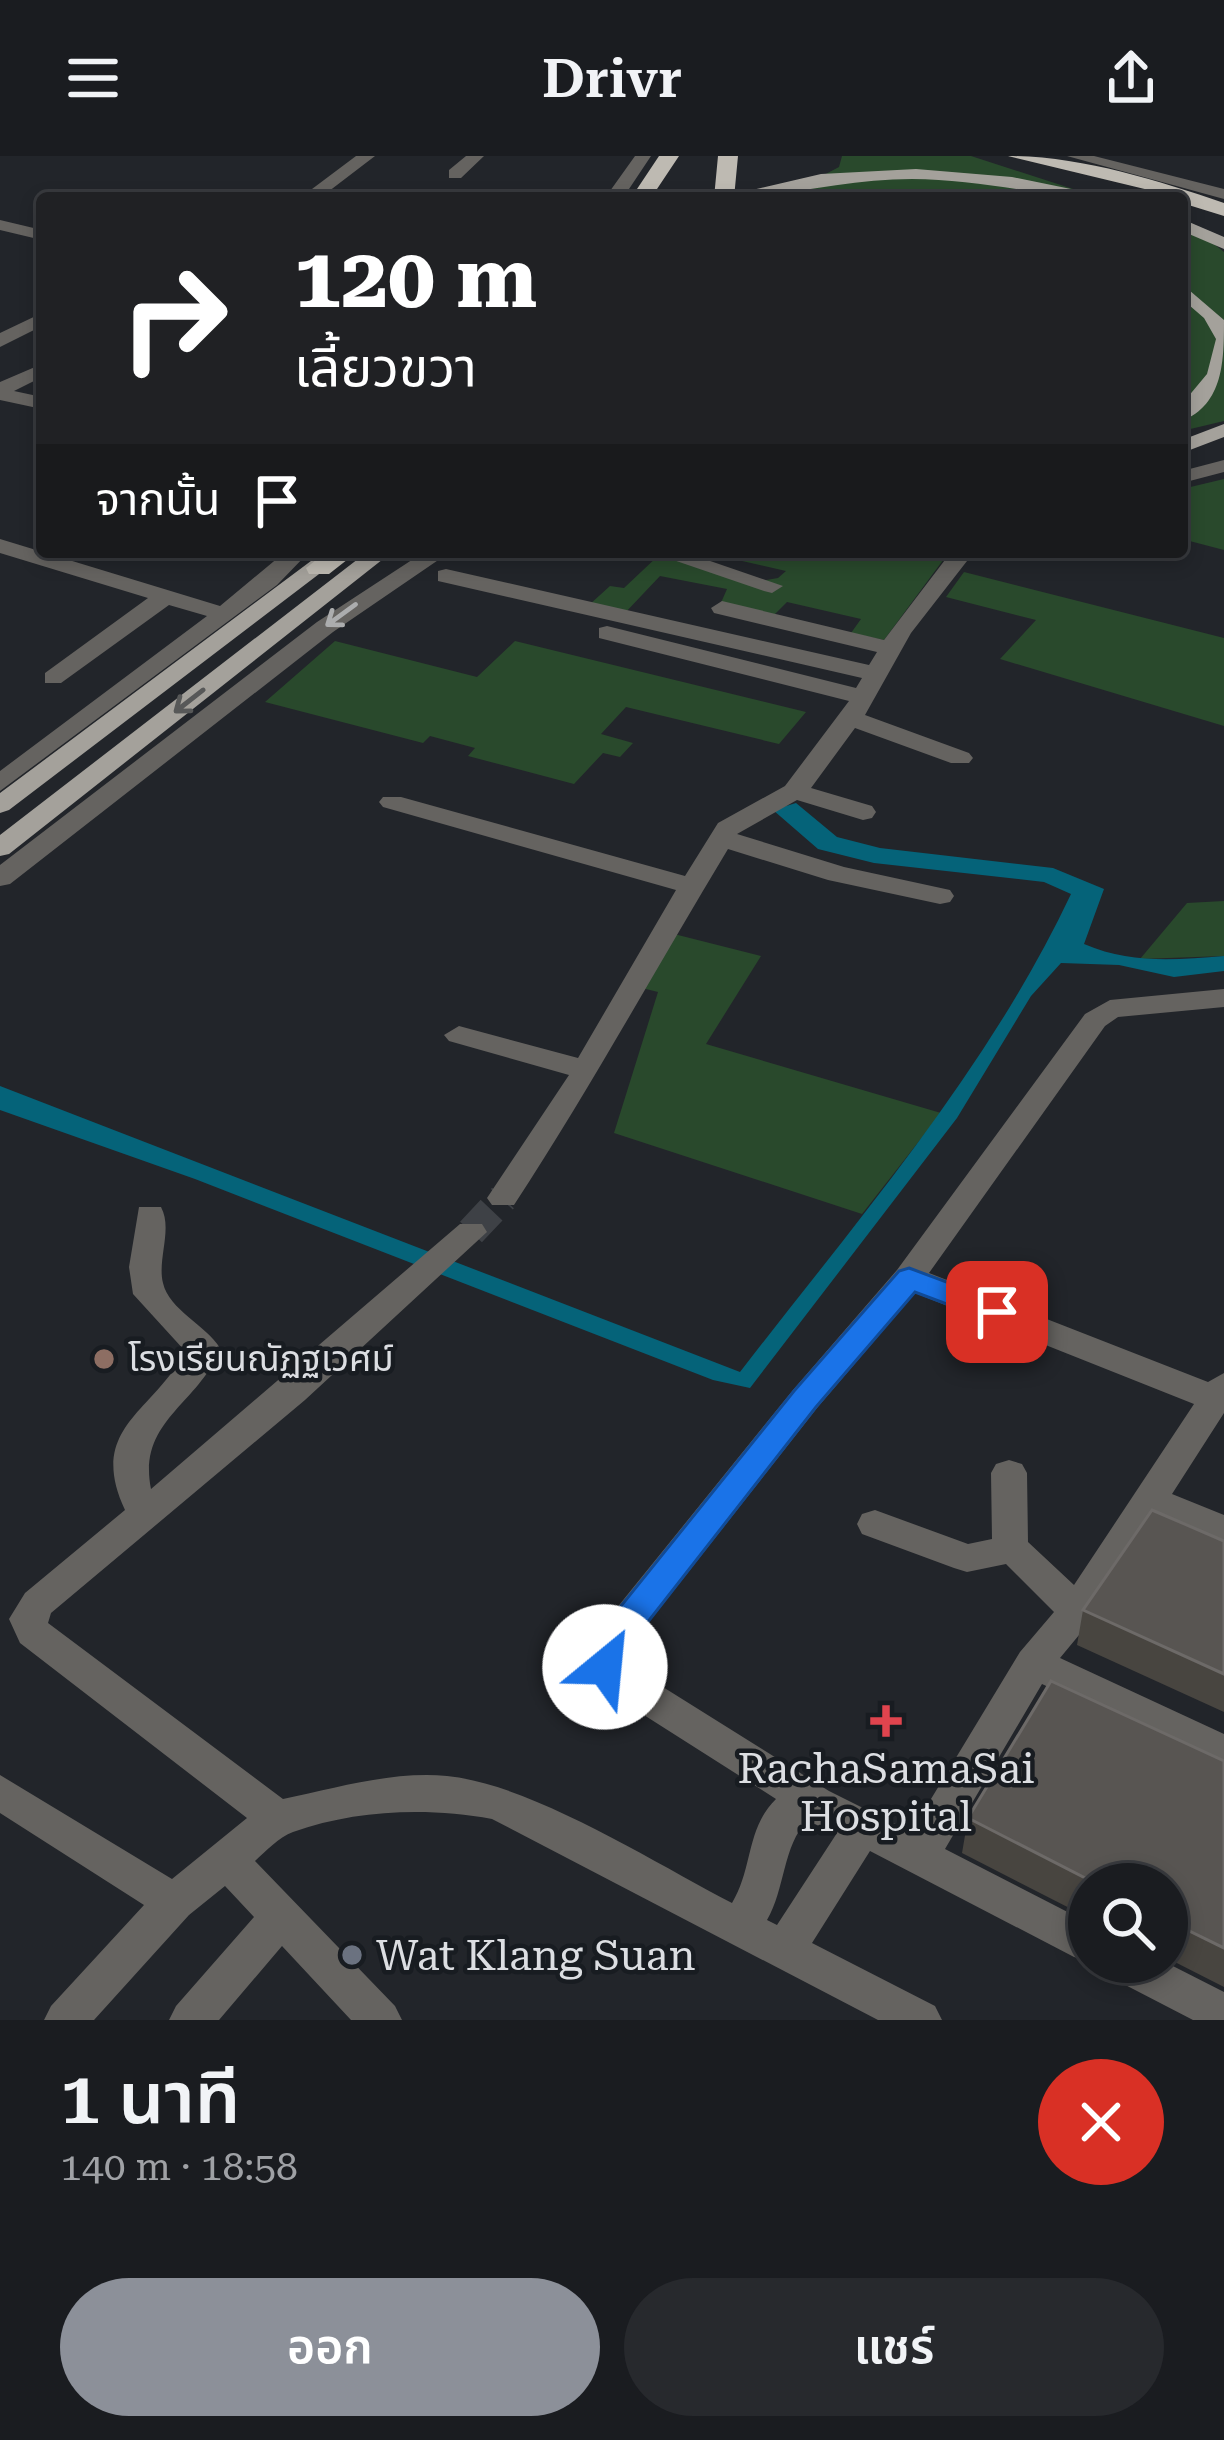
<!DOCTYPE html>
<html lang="th">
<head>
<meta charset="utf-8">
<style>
	:root { --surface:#1a1c20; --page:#27292d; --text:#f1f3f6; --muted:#9fa1a5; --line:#383a3e; --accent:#8c9099 }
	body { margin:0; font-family:"Roboto Serif","Noto Sans Thai",serif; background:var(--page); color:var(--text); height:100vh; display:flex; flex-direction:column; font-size:45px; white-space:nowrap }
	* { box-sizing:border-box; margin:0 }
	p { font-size:39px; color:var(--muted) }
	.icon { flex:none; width:66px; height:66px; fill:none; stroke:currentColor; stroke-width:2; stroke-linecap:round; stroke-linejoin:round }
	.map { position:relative; height:1864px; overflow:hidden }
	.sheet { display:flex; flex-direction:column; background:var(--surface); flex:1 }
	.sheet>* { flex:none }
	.guide { position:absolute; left:36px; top:36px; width:1152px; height:366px; border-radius:12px; box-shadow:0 6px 18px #0003,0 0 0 3px var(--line); background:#202124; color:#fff; overflow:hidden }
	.buttons { position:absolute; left:1068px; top:1707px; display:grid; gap:24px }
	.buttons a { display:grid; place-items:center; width:120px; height:120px; border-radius:50%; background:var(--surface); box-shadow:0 6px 18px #0003,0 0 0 3px var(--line); font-size:60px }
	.pin { position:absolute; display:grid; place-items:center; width:102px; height:102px; color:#fff; margin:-51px; border-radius:24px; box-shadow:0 6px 18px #0006 }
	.me { position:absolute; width:132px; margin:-66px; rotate:28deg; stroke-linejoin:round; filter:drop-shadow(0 0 9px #0008) }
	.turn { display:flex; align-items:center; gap:42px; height:252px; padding:0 60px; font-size:54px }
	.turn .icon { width:156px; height:156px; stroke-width:2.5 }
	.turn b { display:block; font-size:84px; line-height:102px }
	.then { display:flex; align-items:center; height:114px; padding:0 60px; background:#0003; gap:24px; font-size:45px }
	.round { display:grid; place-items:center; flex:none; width:126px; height:126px; border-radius:63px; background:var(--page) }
	.overview { display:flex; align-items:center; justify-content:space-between; height:204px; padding:0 60px }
	h1 { font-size:72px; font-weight:600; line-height:90px }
	.action { display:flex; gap:24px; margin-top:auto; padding:24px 60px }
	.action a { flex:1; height:138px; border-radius:72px; background:var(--accent); color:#fff; font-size:48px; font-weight:600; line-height:138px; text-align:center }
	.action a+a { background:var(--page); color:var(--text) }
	header { display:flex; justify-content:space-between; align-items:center; height:156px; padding:0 60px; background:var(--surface); font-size:54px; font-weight:600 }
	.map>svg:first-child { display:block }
	.green { fill:#29492c }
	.water { fill:#056379 }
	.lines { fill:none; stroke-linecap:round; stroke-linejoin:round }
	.minor-tunnel { stroke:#3e4146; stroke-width:30; stroke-dasharray:30 15; stroke-linecap:butt }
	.minor { fill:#656360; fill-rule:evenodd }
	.major { fill:#a4a19b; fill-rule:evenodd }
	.highway { fill:#bebab2; fill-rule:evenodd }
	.wall { fill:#484540 }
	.building { fill:#585552; stroke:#6d6a68; stroke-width:3 }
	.oneway { stroke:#acadae }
	.oneway2 { stroke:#575858 }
	.route { fill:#1a73e8; stroke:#114b97; stroke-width:3 }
	.education-dot { fill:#8d6e63; stroke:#181c21; stroke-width:4.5 }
	.health-dot { fill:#e0444e; stroke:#181c21; stroke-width:4.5 }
	.worship-dot { fill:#6b7280; stroke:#181c21; stroke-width:4.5 }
	.labels { text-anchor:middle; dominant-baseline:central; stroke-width:9; stroke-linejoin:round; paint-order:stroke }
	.poi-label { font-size:36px; fill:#dcdee2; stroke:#181c21; text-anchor:start }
	.near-poi-label { font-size:42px; fill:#dcdee2; stroke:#181c21 }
</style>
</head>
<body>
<header><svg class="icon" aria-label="menu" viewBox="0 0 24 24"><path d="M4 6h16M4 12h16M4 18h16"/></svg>Drivr<svg class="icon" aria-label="share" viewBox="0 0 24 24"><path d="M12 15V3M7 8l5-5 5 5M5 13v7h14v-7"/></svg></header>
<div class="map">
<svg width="1224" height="1864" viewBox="0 0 1224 1864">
	<rect width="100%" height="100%" fill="#22252a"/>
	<path class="green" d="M 842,0 L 971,0 L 1101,42 L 780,42 L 839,11 Z
		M 1182,70 L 1199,76 L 1224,96 L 1224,265 L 1182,275 Z
		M 1224,323 L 1224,394 L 1182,383 L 1182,333 Z
		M 703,396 L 949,396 L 884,484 L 851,477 L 861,463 L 787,446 L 772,461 L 720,449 L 727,433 L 660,420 L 624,458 L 589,449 L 610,430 L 624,432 L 659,399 L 754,426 L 778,422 L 786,415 Z
		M 964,416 L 1224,482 L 1224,570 L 1000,503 L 1036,464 L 946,441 Z
		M 335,485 L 477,521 L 515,485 L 806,556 L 779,588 L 626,551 L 601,578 L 633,587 L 620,601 L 603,597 L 574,628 L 468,600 L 475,592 L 430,580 L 423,587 L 265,546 Z
		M 1224,745 L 1224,800 L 1140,803 L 1187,747 Z
		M 674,778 L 761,800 L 706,888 L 941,957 L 862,1058 L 614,977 L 658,836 L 642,832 Z"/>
	<path class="water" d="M 796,647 L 837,681 L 880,692 L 1053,712 L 1104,733 L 1084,788 C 1131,808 1174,804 1224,800 L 1224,815 L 1174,821 L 1119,809 L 1061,807 L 1031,840 L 957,962 L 750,1232 L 713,1224 L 195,1023 L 0,954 L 0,930 L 740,1216 C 858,1063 988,914 1071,738 L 1044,726 L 874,707 L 818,693 L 773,654 Z"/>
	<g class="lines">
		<path class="minor-tunnel" d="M 471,1076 L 503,1042"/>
		<path class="minor" d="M 356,0 L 375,0 L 320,42 L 300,42 Z
			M 466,0 L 484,0 L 461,22 L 449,22 L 449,14 Z
			M 635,0 L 651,0 L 623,42 L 605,42 Z
			M 1067,0 L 1094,0 L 1224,33 L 1224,43 Z
			M 539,36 L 547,41 L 529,42 Z
			M 0,64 L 42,74 L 42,84 L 0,74 Z
			M 42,157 L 42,170 L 0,191 L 0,177 Z
			M 42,208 L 42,221 L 14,235 L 42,241 L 42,253 L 0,244 L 0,226 Z
			M 1224,304 L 1224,316 L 1182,327 L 1182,315 Z
			M 0,383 L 220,450 L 285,396 L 309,396 L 277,429 L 0,635 L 0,615 L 207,460 L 169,449 L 61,527 L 45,527 L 45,517 L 148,442 L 0,397 Z
			M 424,396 L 450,396 L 333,476 L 10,728 L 0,730 L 0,709 L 317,466 Z
			M 650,396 L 684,396 L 783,430 L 772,437 L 764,435 Z
			M 951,396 L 974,396 L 911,477 L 865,559 L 969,597 L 973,602 L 969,607 L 951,607 L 855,572 L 811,632 L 872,650 L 876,656 L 872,662 L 863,664 L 797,644 L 737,678 L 844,711 L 950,734 L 954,740 L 950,746 L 940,748 L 828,724 L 728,693 C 656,812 590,933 514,1049 L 492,1049 L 487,1042 L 569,919 L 449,885 L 444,879 L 459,870 L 578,902 L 676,734 L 383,651 L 379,646 L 383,641 L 401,641 L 685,720 L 718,667 L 785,630 L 849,545 L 599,482 L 599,472 L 607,470 L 856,532 L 862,522 L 438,425 L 438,415 L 446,413 L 869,509 L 877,496 L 714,457 L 711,452 L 722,445 L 884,484 Z
			M 1224,833 L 1224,851 L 1118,861 L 1105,870 L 929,1117 L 1208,1226 L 1224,1217 L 1224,1257 L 1172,1338 L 1224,1359 L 1224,1388 L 1157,1362 L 1089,1467 L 1060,1502 L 1224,1578 L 1224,1613 L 1042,1528 L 945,1693 L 1089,1767 L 1092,1806 L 1074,1801 L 870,1695 L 812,1787 L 935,1850 L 942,1864 L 878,1864 L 492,1663 C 427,1651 355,1654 293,1676 C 279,1681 266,1695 255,1705 L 395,1850 L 402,1864 L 351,1864 L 282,1790 L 219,1864 L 169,1864 L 176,1850 L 254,1761 L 225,1730 L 189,1759 L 94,1864 L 44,1864 L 51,1850 L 144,1749 L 0,1657 L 0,1619 L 172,1723 L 247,1662 L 20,1487 L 9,1463 L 25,1437 L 125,1354 C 86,1271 155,1256 185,1195 L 133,1138 L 129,1111 L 139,1051 L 161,1051 C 173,1073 157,1103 163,1127 C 169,1154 206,1169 220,1192 C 200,1248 137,1264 151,1333 L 460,1068 L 482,1068 L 487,1076 L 305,1244 L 51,1457 L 48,1467 L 283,1643 C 336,1632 392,1615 447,1620 C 531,1628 655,1707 732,1747 C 753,1713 746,1672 776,1643 L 603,1533 L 586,1511 L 590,1485 L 793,1234 L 897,1114 L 1085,858 L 1110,844 ZM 915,1137 L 1194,1248 L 1074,1429 L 1028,1386 L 1027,1317 L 1022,1308 L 1009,1304 L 996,1308 L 991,1317 L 992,1383 L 968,1388 L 875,1354 L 862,1358 L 857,1368 L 862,1378 L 954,1412 L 967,1416 L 1006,1408 L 1054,1456 L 1020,1496 L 911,1676 L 829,1635 L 631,1511 L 623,1499 L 817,1252 ZM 807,1665 L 837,1677 L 777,1769 L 767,1764 C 785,1734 783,1689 807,1665 Z
			M 1102,1806 L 1165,1806 L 1224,1836 L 1224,1864 L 1193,1864 L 1108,1820 Z"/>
		<path class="major" d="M 916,13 L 1012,21 L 1115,42 C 1047,42 980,23 912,23 C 845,23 781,42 718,42 L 821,18 Z
			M 1182,63 L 1224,81 L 1224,93 L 1182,75 Z
			M 1182,128 L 1224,164 C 1224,204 1224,248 1182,265 L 1182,248 L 1207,218 L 1216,183 L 1204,162 L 1182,143 Z
			M 1224,268 L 1224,281 L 1182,297 L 1182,284 Z
			M 323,396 L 348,396 L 9,654 L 0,657 L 0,637 Z
			M 367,396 L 392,396 L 9,698 L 0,700 L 0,679 Z"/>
		<path class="highway" d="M 659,0 L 679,0 L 651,42 L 631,42 Z
			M 718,0 L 738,0 L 734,42 L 714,42 Z
			M 1008,0 C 1080,0 1156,24 1224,47 L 1224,60 L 1182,47 L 1182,42 Z
			M 326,396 L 357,396 L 329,418 L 309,418 L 306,412 Z"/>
	</g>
	<path class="wall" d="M 1224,1385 L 1224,1556 L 1077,1489 L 1083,1454 Z
		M 1224,1605 L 1224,1831 L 1167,1802 L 1167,1728 L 1089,1728 L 1089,1762 L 962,1697 L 968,1662 Z"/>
	<path class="building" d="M 1152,1354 L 1224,1385 L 1224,1518 L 1083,1454 Z
		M 1051,1525 L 1224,1605 L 1224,1792 L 1175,1768 L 1167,1768 L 1167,1728 L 1097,1728 L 968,1662 Z"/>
	<defs><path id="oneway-shaft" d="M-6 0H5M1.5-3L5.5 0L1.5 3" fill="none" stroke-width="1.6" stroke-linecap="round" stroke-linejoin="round" transform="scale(3)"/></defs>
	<use class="oneway" href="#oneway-shaft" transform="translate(341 459) rotate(144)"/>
	<use class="oneway2" href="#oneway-shaft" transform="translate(189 545) rotate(142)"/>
	<path class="route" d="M 909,1112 L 1008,1149 L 1012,1156 L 997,1167 L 915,1136 L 816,1251 L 622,1499 L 617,1521 L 605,1526 L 593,1521 L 587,1496 L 592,1486 L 794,1235 L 899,1115 Z"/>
	<circle class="education-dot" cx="104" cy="1203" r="12"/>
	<path class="health-dot" d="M880 1547h12v12h12v12h-12v12h-12v-12h-12v-12h12z"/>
	<circle class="worship-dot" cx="352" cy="1799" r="12"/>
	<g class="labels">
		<g class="poi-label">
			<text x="128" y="1203">โรงเรียนณัฏฐเวศม์</text>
		</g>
		<g class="near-poi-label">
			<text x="886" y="1612">RachaSamaSai<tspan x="886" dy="48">Hospital</tspan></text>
			<text x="376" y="1799" text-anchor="start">Wat Klang Suan</text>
		</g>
	</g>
</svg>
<div class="buttons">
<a><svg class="icon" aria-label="search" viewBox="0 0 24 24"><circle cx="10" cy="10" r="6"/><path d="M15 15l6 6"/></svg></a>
</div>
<div class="pin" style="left:997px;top:1156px;background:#d93025"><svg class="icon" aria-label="arrive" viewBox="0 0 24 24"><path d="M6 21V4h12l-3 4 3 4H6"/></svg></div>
<svg class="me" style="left:605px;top:1511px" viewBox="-20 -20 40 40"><circle r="19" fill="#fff"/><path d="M0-13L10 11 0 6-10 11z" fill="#1a73e8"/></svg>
<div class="guide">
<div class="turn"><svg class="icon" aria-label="right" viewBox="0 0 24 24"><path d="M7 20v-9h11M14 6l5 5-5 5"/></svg><div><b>120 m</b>เลี้ยวขวา</div></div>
<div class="then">จากนั้น<svg class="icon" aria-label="arrive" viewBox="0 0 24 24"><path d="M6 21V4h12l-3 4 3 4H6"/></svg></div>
</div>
</div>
<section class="sheet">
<div class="overview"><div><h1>1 นาที</h1><p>140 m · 18:58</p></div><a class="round" style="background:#d93025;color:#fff"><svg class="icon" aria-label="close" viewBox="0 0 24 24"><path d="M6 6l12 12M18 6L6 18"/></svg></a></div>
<div class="action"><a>ออก</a><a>แชร์</a></div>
</section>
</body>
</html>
